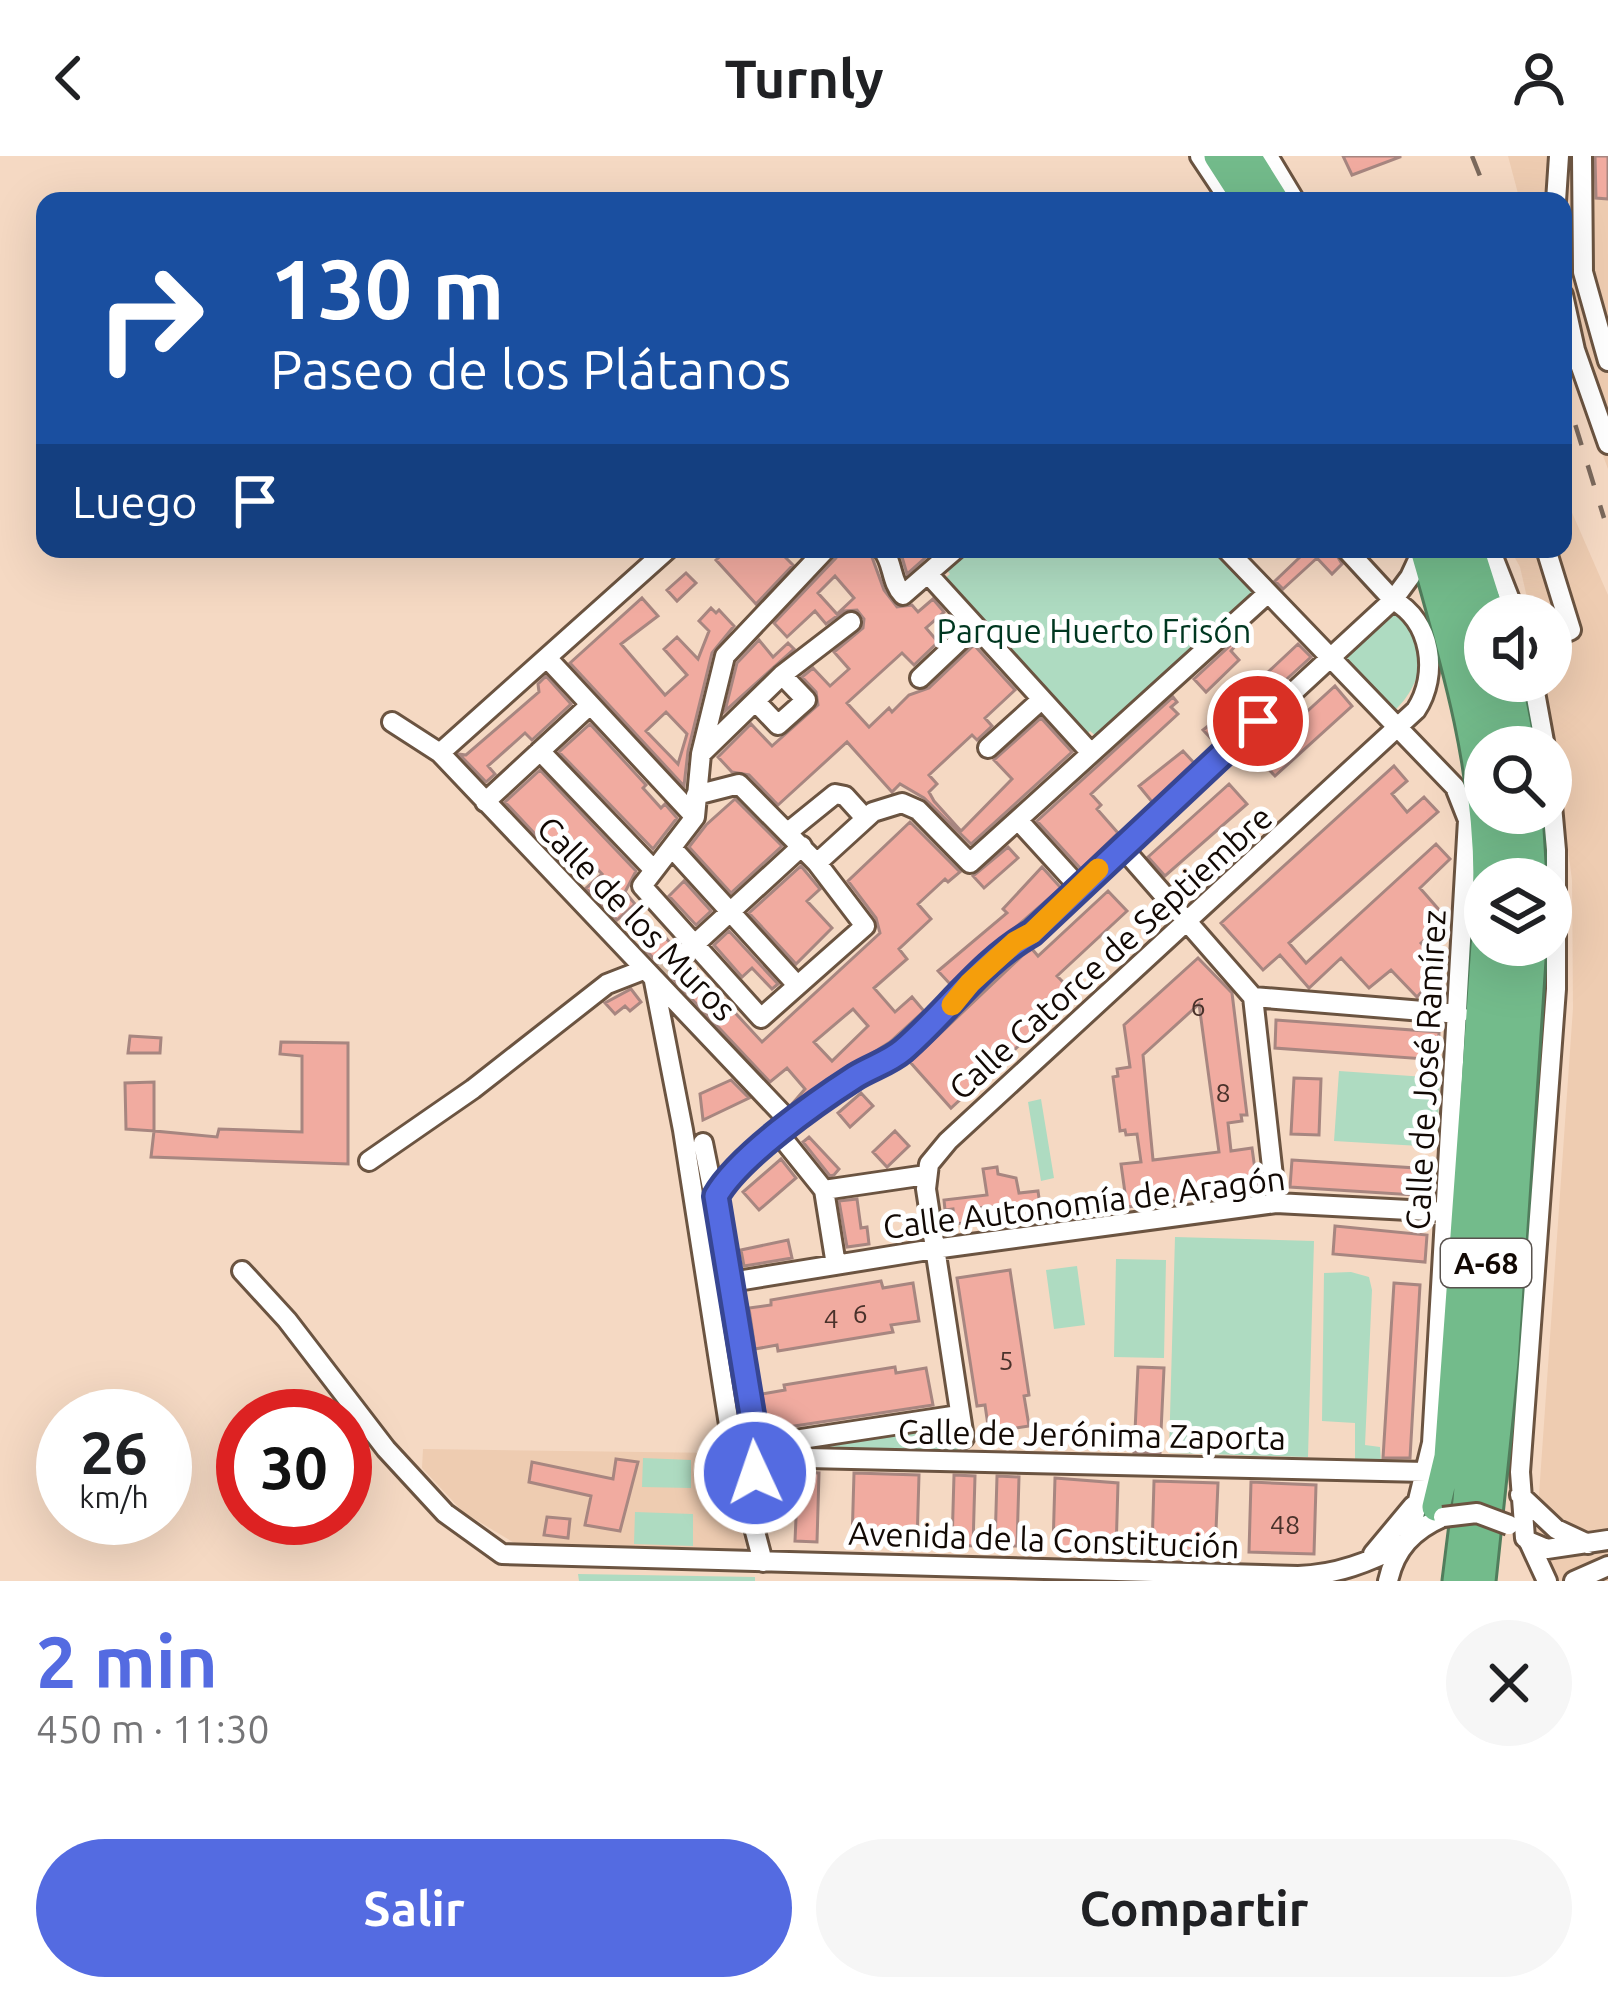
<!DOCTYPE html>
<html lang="es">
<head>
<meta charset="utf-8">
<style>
	:root { --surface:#fff; --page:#f6f6f6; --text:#202124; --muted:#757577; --accent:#546be1 }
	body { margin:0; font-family:Ubuntu,sans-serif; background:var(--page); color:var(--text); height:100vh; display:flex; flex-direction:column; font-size:45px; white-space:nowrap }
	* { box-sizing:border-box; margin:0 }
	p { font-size:39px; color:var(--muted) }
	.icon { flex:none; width:66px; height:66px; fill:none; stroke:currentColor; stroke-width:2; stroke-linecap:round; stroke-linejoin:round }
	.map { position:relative; height:1425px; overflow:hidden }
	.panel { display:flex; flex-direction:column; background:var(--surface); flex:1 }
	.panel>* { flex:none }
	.hud { position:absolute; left:36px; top:36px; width:1536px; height:366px; border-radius:24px; box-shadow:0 12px 48px #0002; background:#1a4fa0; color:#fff; overflow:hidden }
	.tools { position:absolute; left:1464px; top:438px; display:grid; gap:24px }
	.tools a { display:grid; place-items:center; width:108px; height:108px; border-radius:50%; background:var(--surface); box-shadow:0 12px 48px #0002; font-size:60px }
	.speed { position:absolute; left:36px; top:1233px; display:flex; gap:24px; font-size:60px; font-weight:700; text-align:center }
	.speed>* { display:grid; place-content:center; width:156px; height:156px; border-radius:50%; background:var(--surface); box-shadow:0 12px 48px #0002; line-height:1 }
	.speed small { font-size:30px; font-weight:400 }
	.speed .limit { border:18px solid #d22; background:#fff; color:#111 }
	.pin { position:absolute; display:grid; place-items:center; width:102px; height:102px; color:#fff; margin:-51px; border:6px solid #fff; border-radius:50%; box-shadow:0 3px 12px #0007 }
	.me { position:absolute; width:132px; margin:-66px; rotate:357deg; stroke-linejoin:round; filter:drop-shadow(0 0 9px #0008) }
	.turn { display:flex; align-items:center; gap:42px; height:252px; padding:0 36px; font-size:54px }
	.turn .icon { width:156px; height:156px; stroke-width:2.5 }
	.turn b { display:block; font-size:84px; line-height:102px }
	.then { display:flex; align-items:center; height:114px; padding:0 36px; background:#0003; gap:24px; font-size:45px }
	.round { display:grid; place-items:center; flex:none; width:126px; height:126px; border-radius:63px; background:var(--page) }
	.head { display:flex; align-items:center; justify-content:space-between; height:204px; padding:0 36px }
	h1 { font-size:72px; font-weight:700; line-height:90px; color:var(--accent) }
	.primary-button { display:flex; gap:24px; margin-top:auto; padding:24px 36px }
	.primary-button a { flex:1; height:138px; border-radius:72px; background:var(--accent); color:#fff; font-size:48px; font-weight:700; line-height:138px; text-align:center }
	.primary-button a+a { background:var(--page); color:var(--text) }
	header { display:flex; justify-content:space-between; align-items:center; height:156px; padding:0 36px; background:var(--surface); font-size:54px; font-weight:700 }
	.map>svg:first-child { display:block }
	.built { fill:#eeccb1 }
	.green { fill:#aedbc1 }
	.building { fill:#f1aba0; stroke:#a78680; stroke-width:3; fill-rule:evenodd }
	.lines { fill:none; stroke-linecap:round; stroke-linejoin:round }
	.minor-tunnel { stroke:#d3baa6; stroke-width:18; stroke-dasharray:18 9; stroke-linecap:butt }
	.minor-casing { stroke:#6b5441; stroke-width:24 }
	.highway-casing { stroke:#517d5c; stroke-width:33 }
	.minor { stroke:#fff; stroke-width:18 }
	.highway { stroke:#73bb8b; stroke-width:27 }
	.rail { stroke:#7b695c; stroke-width:4.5; stroke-dasharray:21 21; stroke-linecap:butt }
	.minor-bridge-casing { stroke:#6b5441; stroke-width:24; stroke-linecap:butt }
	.minor-bridge { stroke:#fff; stroke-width:18 }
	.route-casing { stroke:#374692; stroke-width:30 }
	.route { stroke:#546be1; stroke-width:21 }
	.slow { stroke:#f59e0b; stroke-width:21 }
	.labels { text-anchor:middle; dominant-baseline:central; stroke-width:10; stroke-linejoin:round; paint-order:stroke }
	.number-label { font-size:27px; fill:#4a322b }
	.shield { fill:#fff; stroke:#59534f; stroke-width:3 }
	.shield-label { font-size:30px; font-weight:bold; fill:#120904 }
	.park-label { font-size:33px; fill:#003720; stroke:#fff }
	.street-label { font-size:33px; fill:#120904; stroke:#fff }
</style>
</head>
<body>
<header><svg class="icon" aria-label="back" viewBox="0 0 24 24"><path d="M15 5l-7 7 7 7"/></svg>Turnly<svg class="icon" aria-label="person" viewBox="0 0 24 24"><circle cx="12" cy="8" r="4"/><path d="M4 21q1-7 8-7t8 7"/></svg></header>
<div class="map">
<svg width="1608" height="1425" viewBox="0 0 1608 1425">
	<rect width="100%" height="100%" fill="#f5d9c3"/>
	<path class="built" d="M 1508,0 L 1608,0 L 1608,313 L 1563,193 L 1563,45 L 1520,45 Z
		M 1563,336 L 1608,439 L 1608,1425 L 1533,1425 L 1573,852 L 1572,724 L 1546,525 L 1551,525 L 1551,459 L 1531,459 L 1520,411 L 1510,393 L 1563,393 Z
		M 423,1293 L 720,1297 L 746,1390 L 739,1397 L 521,1391 L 463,1356 L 422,1312 Z"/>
	<path class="green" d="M 963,393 L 1218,393 L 1259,435 L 1098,582 L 1090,575 L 1083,582 L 942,425 L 950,418 L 943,410 Z
		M 1392,458 C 1436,478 1423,530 1393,556 L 1345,502 Z
		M 1339,915 L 1440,922 L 1437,991 L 1334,985 Z
		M 1041,943 L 1054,1022 L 1041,1025 L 1028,946 Z
		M 1175,1081 L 1314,1085 L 1308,1301 L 1169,1297 Z
		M 1116,1103 L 1166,1104 L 1164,1202 L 1114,1201 Z
		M 1077,1110 L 1085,1169 L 1054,1173 L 1046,1114 Z
		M 1351,1116 L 1369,1121 L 1372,1134 L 1365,1289 L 1380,1291 L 1381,1305 L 1355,1305 L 1355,1267 L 1322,1265 L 1324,1117 Z
		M 955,1271 L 958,1297 L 798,1295 Z
		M 643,1302 L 691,1304 L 691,1332 L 642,1331 Z
		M 635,1356 L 693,1358 L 693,1390 L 634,1388 Z
		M 578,1418 L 755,1421 L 755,1425 L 579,1425 Z"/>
	<path class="building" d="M 1343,0 L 1400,0 L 1400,1 L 1352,19 Z
		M 1595,0 L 1608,0 L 1608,43 L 1596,42 Z
		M 728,393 L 777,393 L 793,409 L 756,448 L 716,404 Z
		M 839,393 L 869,393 L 884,434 L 897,451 L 912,449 L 918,456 L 933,443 L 944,456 L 926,472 L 938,486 L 914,509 L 902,497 L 847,547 L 869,571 L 889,552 L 892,556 L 909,539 L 929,532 L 974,489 L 1015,534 L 985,562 L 992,570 L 977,584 L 972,579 L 929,619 L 937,628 L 929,636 L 934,645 L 961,675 L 1012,623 L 994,604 L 1041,562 L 1072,596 L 971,688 L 924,642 L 900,628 L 892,636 L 847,586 L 778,649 L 749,619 L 732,616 L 718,601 L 751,568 L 772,590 L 818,549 L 816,536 L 802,521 L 813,512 L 830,530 L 849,513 L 834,496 L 863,472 L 864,463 L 857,454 L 844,455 L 826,468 L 815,455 L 787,481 L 774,467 L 836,402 ZM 835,420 L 854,442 L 837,458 L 818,437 Z
		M 911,393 L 935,393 L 907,418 L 902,401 Z
		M 1291,393 L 1333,393 L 1342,408 L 1332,418 L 1317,402 L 1283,433 L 1275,425 L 1299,402 Z
		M 686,417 L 696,427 L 677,445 L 667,434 Z
		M 642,442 L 658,460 L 621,488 L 665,539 L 687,519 L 664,493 L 677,481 L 698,503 L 709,475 L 699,465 L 711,452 L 716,457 L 719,454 L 734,470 L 712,497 L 688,595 L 684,630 L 570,507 ZM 666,556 L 687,578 L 678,608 L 646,575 Z
		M 759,484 L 773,501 L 788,487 L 794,493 L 725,555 L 737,507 Z
		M 1234,486 L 1236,489 L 1231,495 L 1239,504 L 1206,536 L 1194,523 Z
		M 1298,488 L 1311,501 L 1278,531 L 1266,518 Z
		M 546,520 L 571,548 L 532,584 L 525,577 L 488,610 L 495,618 L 486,626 L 459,598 L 466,599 L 539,536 L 538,528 Z
		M 1335,530 L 1352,550 L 1275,620 L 1257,601 Z
		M 1246,540 L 1256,552 L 1216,588 L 1203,574 Z
		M 1173,541 L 1177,546 L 1171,551 L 1178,558 L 1091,638 L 1101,649 L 1097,653 L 1118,677 L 1081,713 L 1037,665 Z
		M 590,568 L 646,629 L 643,632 L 661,652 L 665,648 L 677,662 L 653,693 L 559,596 Z
		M 1183,595 L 1195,608 L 1153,647 L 1139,630 Z
		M 1394,610 L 1407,625 L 1392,638 L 1407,656 L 1424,641 L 1438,656 L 1289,787 L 1306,807 L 1436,688 L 1450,703 L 1420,732 L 1447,763 L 1421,787 L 1443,812 L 1417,841 L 1391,814 L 1369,832 L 1341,802 L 1309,832 L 1280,799 L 1263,814 L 1221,767 Z
		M 540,614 L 636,715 L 625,736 L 635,748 L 617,764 L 586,732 L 602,718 L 583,698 L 567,712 L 505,646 Z
		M 1229,628 L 1247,648 L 1165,720 L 1148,701 Z
		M 735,643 L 782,690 L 731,737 L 689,691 L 706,669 Z
		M 910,666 L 960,716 L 948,726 L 945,723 L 918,748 L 931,763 L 899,793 L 907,803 L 874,832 L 895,856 L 912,841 L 924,855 L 890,886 L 792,948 L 805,933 L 787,912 L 770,926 L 640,788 L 658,773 L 673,790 L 669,797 L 671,808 L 679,813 L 692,810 L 762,886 L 880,777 L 876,762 L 848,725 ZM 853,853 L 868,870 L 832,905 L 814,886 Z
		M 1008,691 L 1018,702 L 984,732 L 973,720 Z
		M 801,710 L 820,733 L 807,745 L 832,772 L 796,808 L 749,757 Z
		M 1042,711 L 1061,732 L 950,828 L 938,815 L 1007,757 L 1003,753 Z
		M 684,725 L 711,755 L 696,769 L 669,740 Z
		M 1108,735 L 1127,755 L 1057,820 L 1075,838 L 951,952 L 910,906 L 1023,799 L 1032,793 L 1038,800 Z
		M 729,775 L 778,828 L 772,833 L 752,812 L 742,821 L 714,789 Z
		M 1198,802 L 1232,837 L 1247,959 L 1241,959 L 1242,965 L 1228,967 L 1231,995 L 1252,992 L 1258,1035 L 1127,1051 L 1121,1008 L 1141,1006 L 1137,978 L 1126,979 L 1125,974 L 1120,975 L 1113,921 L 1118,920 L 1117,913 L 1130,911 L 1124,869 ZM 1199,848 L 1219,996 L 1153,1004 L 1143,899 Z
		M 631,833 L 641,846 L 630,855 L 625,850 L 615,858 L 605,847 Z
		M 1276,864 L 1439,876 L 1438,904 L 1275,892 Z
		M 130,880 L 161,882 L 160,897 L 128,897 Z
		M 281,886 L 348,887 L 348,1008 L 151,1001 L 154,975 L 217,981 L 219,973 L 302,976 L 302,900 L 280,898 Z
		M 1294,922 L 1321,923 L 1319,979 L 1291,978 Z
		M 731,924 L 749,942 L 703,964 L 700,938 Z
		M 154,926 L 154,975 L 126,973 L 125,927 Z
		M 861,937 L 873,950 L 850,971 L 838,957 Z
		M 895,975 L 909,990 L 887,1011 L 873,996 Z
		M 809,981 L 839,1013 L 834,1019 L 830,1020 L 803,986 Z
		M 781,1003 L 796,1022 L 759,1054 L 743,1036 Z
		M 1292,1004 L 1431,1013 L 1430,1040 L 1290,1031 Z
		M 997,1011 L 998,1018 L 1016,1022 L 1019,1037 L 1038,1035 L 1040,1049 L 970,1052 L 971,1066 L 955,1068 L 953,1053 L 945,1054 L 944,1044 L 987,1039 L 983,1013 Z
		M 857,1043 L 861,1072 L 867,1071 L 869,1088 L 847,1091 L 839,1045 Z
		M 1335,1070 L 1427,1079 L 1425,1106 L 1333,1098 Z
		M 788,1084 L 792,1102 L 744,1110 L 741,1094 Z
		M 1010,1114 L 1029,1239 L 1024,1240 L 1029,1270 L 989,1276 L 985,1249 L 977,1250 L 957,1122 Z
		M 881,1125 L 883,1132 L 913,1127 L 919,1165 L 891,1169 L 893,1176 L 778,1195 L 777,1189 L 755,1193 L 749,1152 L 771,1149 L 771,1144 Z
		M 1394,1127 L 1420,1129 L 1410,1302 L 1383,1302 Z
		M 895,1211 L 896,1217 L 926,1212 L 933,1249 L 768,1274 L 762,1238 L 785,1234 L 784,1229 Z
		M 1138,1211 L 1164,1212 L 1160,1297 L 1134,1296 Z
		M 616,1303 L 638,1306 L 620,1375 L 585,1369 L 591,1340 L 529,1326 L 532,1306 L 613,1323 Z
		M 798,1316 L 819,1317 L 817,1386 L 795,1385 Z
		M 854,1317 L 919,1319 L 917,1388 L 852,1386 Z
		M 954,1319 L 975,1320 L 973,1390 L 952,1389 Z
		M 997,1320 L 1019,1321 L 1017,1390 L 995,1390 Z
		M 1055,1322 L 1118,1327 L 1116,1396 L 1053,1391 Z
		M 1154,1325 L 1218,1327 L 1215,1397 L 1152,1394 Z
		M 1251,1326 L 1316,1329 L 1314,1398 L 1249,1396 Z
		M 547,1361 L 570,1363 L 568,1382 L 544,1379 Z"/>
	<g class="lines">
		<path class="minor-tunnel" d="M 663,817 L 682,800"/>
		<g class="minor-casing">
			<path id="minor" d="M 1200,0 L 1230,45
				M 1268,0 L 1295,45
				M 1582,0 L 1583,116 L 1608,205
				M 1556,45 L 1559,0
				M 1563,139 L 1575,194 L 1608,288
				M 882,393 C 894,407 890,425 903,439 L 956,393
				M 1226,393 L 1455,631 L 1468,664 L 1432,1287 L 1409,1381
				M 1490,393 L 1516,459
				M 1546,393 L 1571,474 L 1551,483
				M 928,418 L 1091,597
				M 547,502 L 695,661
				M 920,522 L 975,470
				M 1533,525 L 1545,591
				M 756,546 L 778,569 L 806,544 L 782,519
				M 392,566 L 440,597 L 792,968
				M 988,592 L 1041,544
				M 540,595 L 654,714
				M 440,597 L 668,393
				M 701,598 L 782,519 L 851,466
				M 696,639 L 739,628 L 817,707 L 865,770 L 761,862 L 642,730 L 695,661 L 701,598 L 725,500 L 826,393
				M 485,646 L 590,549
				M 1018,664 L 1079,731
				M 788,676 L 835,638 L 845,640 L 865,662
				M 1121,690 L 1253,841 L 1276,1047
				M 673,693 L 797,829
				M 817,707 L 873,656 L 902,647 L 918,654 L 970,707 L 1267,438
				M 682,800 L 802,690
				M 654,825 L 683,974 L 732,1288 L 763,1406
				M 1253,841 L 1459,858
				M 779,978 L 824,1034 L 836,1109
				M 703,987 L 731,1126 L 757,1289 L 748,1343
				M 369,1005 L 473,933 L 607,828 L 643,814
				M 824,1034 L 926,1019
				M 716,1040 C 738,1001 816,945 855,921 C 871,911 889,906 903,894 C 946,857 983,804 1032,777 L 1393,444 L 1410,421 L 1423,393
				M 242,1115 L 287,1164 L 386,1293 L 445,1357 L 502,1398 L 1298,1420 C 1336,1419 1370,1406 1404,1388
				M 731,1126 L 934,1093 L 1276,1047 L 1447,1056
				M 964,1282 L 926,1033 L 929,1008 L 948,985 L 1416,554 C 1439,519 1432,465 1393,444 L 1346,393
				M 750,1287 L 775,1287 L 959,1259
				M 757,1301 L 1426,1316
				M 1520,1339 L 1556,1373 L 1588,1388
				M 1525,1382 L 1520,1316 L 1556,833 L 1556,694 L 1551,638
				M 1528,1385 L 1547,1393 L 1608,1384
				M 1529,1386 L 1547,1425
				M 1373,1398 L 1413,1350
				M 1388,1425 C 1395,1393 1413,1374 1443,1361
				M 1574,1425 L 1608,1410"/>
		</g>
		<g class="highway-casing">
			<path id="highway" d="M 1218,0 L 1247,45
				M 1247,0 L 1275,45
				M 1424,393 C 1455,502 1487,608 1487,723
				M 1447,393 L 1485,516
				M 1470,393 L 1491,459
				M 1487,525 L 1500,591
				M 1508,525 L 1521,591
				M 1508,657 L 1510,723
				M 1528,657 L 1532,723
				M 1436,1351 L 1448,1301 L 1485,789
				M 1457,1425 L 1467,1345 L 1509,789
				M 1481,1425 L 1504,1206 L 1532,789"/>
		</g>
		<use href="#minor" class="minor"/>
		<use href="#highway" class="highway"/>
		<path class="rail" d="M 1472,0 L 1490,45
			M 1563,229 L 1604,362"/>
		<g class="minor-bridge-casing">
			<path id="minor-bridge" d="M 1443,1361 L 1477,1357 L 1509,1369"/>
		</g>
		<use href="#minor-bridge" class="minor-bridge"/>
	</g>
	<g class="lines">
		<g class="route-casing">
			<path id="route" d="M 755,1317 L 757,1289 L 716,1040 C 738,1001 816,946 855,921 C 871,911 889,906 903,894 C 946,857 983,804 1032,777 L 1258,565"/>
		</g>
		<use href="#route" class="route"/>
		<path class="slow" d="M 952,849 L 970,827 L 1015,786 L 1032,777 L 1098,713"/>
	</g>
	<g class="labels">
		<g class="number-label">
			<text x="1198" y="850">6</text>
			<text x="1223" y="936">8</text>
			<text x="860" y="1157">6</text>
			<text x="831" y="1162">4</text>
			<text x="1006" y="1204">5</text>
			<text x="1285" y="1368">48</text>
		</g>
		<rect class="shield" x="1441" y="1083" width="90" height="48" rx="9"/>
		<g class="shield-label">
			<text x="1486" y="1107">A-68</text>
		</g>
		<g class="park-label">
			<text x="1094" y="474">Parque Huerto Frisón</text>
		</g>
		<g class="street-label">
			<text transform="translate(637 762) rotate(46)">Calle de los Muros</text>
			<text transform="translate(1110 796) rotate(-42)">Calle Catorce de Septiembre</text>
			<text transform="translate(1425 914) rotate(-87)">Calle de José Ramírez</text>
			<text transform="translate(1084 1046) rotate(-7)">Calle Autonomía de Aragón</text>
			<text transform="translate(1092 1278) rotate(1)">Calle de Jerónima Zaporta</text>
			<text transform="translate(1044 1383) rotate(2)">Avenida de la Constitución</text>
		</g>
	</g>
</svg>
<div class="tools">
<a><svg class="icon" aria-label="sound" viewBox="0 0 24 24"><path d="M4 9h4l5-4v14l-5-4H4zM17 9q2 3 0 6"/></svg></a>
<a><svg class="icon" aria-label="search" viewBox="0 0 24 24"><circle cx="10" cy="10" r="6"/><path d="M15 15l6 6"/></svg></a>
<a><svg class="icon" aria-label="layers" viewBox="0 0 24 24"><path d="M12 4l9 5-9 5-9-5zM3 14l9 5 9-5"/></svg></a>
</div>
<div class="speed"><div>26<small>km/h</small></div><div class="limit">30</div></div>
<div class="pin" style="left:1258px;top:565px;background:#d93025"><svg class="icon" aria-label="arrive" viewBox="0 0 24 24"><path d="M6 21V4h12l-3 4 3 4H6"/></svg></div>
<svg class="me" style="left:755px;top:1317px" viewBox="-20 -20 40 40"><circle r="17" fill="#546be1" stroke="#fff" stroke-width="3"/><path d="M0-11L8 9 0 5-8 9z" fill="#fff"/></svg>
<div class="hud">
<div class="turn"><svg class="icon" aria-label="right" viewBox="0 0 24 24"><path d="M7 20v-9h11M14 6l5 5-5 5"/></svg><div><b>130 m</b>Paseo de los Plátanos</div></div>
<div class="then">Luego<svg class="icon" aria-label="arrive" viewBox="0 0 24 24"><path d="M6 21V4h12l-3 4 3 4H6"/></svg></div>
</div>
</div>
<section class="panel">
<div class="head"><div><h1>2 min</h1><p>450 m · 11:30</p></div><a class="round"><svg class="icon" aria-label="close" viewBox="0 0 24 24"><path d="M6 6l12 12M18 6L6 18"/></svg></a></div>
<div class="primary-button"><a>Salir</a><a>Compartir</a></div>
</section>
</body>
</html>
